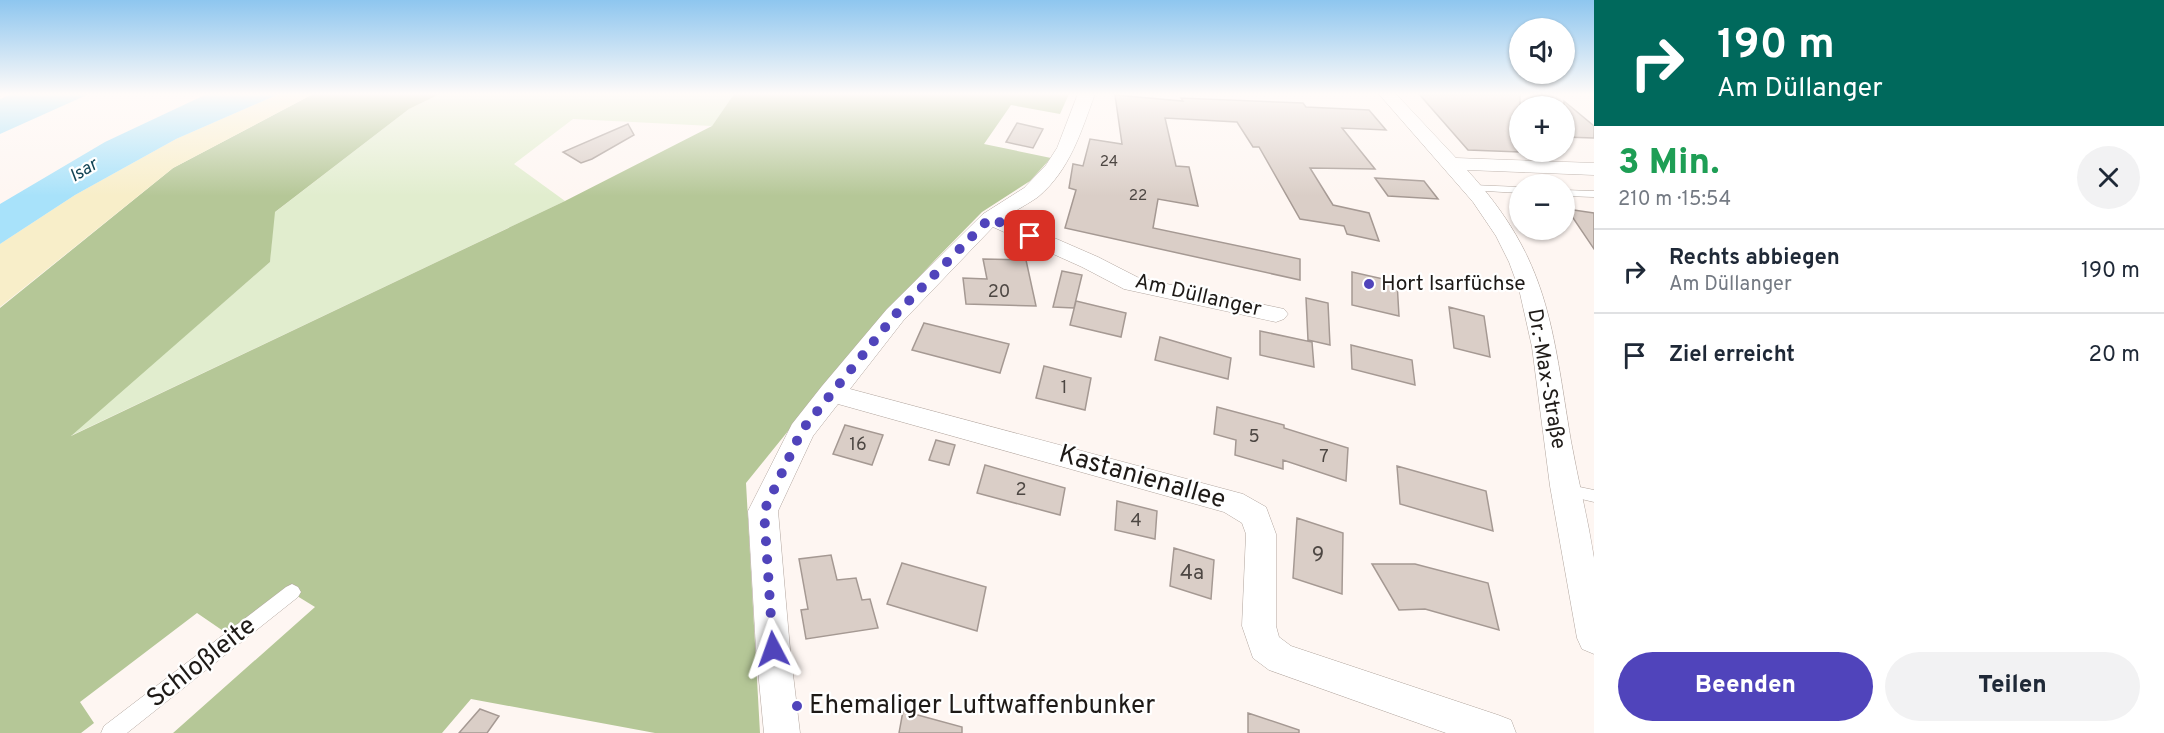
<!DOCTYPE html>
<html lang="de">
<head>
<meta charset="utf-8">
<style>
	:root { --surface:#fff; --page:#f2f2f3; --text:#1f2937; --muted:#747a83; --line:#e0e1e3; --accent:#5044bb }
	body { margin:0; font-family:Overpass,sans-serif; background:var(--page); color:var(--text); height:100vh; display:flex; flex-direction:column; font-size:22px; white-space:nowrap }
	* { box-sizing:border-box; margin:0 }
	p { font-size:20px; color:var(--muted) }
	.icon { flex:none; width:33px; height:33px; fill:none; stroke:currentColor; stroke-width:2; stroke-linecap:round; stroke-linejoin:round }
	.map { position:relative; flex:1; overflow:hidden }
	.drawer { display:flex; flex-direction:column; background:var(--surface); width:570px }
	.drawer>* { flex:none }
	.top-card { background:#00695c; color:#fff; overflow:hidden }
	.buttons { position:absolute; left:1509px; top:18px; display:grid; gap:12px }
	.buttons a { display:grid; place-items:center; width:66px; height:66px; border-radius:50%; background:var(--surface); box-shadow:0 2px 4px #0004; font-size:30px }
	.pin { position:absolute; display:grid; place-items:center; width:51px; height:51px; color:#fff; margin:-26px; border-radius:12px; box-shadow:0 3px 9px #0006 }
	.me { position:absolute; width:66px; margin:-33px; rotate:356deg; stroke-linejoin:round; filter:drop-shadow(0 0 4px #0008) }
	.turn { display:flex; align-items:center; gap:21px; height:126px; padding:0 24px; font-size:27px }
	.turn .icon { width:78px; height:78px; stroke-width:2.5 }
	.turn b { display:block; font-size:42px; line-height:51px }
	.round { display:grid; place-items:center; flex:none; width:63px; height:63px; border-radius:32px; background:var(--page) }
	.headline { display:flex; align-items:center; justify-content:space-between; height:102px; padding:0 24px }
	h1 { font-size:36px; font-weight:800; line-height:45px; color:#1e9e55 }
	.cta { display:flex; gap:12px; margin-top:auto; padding:12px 24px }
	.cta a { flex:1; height:69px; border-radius:36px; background:var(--accent); color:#fff; font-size:24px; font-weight:800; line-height:69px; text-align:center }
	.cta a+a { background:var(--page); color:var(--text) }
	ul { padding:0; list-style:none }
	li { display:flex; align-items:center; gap:18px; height:84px; padding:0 24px; border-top:2px solid var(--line) }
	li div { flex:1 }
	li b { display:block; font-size:22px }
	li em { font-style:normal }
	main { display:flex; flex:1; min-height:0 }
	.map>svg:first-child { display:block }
	.green { fill:#e1edce }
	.forest { fill:#b5c797 }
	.sand { fill:#f8eec9 }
	.water { fill:#a8e2fa }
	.building { fill:#dacec7; stroke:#a59993; stroke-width:1.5 }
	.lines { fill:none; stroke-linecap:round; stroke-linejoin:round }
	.service-casing { stroke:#b2a69f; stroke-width:1 }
	.minor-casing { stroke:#b2a69f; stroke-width:1 }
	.service { fill:#fff; fill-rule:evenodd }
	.minor { fill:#fff; fill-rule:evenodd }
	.route { stroke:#5044bb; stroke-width:10; stroke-dasharray:0 18 }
	.poi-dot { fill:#5044bb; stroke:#fff; stroke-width:2 }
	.labels { text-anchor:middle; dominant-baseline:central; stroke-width:4.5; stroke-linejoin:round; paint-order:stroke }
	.far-number-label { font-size:15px; fill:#4d4743 }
	.far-water-label { font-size:18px; font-style:italic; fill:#124455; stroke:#fff }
	.number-label { font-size:18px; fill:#4d4743 }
	.poi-label { font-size:21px; fill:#1e1a17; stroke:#fff; text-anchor:start }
	.street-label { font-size:21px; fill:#1e1a17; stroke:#fff }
	.near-number-label { font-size:21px; fill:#4d4743 }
	.near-street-label { font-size:26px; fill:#1e1a17; stroke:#fff }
	.near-poi-label { font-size:26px; fill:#1e1a17; stroke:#fff; text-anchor:start }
</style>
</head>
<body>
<main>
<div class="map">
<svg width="1594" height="733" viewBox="0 0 1594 733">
	<rect width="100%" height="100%" fill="#fef6f2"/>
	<path class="green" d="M 440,94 L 734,94 L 712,126 L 573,119 L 514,164 L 565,201 L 68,437 L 270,262 L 274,213 L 409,109 Z"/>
	<path class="forest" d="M 313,94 L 440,94 L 409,109 L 275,212 L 270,262 L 71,436 L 565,201 L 712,126 L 734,94 L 1069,94 L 1060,114 L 1011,105 L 984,144 L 1051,158 L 1030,181 L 982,212 L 935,260 L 873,326 L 746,483 L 760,733 L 655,733 L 471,699 L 442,733 L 173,733 L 315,607 L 289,591 L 232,637 L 197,613 L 80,702 L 94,723 L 81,733 L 0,733 L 0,308 L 173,168 Z"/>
	<path class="sand" d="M 279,94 L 313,94 L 173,168 L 0,307 L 0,244 L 75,195 L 176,139 Z"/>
	<path class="water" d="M 12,94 L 89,94 L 0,134 L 0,99 Z
		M 207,94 L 279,94 L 176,139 L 75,195 L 0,244 L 0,204 L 105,142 Z"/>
	<path class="building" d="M 1419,94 L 1520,94 L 1520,152 L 1468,150 Z
		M 1115,95 L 1183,101 L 1181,98 L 1303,103 L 1306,107 L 1369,110 L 1386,130 L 1342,128 L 1375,169 L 1310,168 L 1333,205 L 1369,213 L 1379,241 L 1347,234 L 1344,226 L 1300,219 L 1259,147 L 1253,147 L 1237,122 L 1165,118 L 1176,166 L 1189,167 L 1198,206 L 1158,199 L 1153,228 L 1300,259 L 1300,280 L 1065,228 L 1076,190 L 1069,188 L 1073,164 L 1083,166 L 1090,139 L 1122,144 Z
		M 1564,101 L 1594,126 L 1594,138 L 1564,137 Z
		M 1017,123 L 1043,129 L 1033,148 L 1006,142 Z
		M 628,124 L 634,135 L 592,159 L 581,163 L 563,152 Z
		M 1375,178 L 1424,181 L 1438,199 L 1388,196 Z
		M 1567,209 L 1594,213 L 1594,249 Z
		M 983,259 L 1026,260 L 1036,306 L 966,304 L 963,278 L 987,279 Z
		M 1062,271 L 1082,275 L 1074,308 L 1053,307 Z
		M 1352,272 L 1397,282 L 1399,316 L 1352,305 Z
		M 1306,298 L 1328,303 L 1330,345 L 1308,340 Z
		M 1076,301 L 1126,313 L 1121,337 L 1070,325 Z
		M 1449,307 L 1484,316 L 1490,357 L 1454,348 Z
		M 924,323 L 1009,344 L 1000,373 L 912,350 Z
		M 1260,331 L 1312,342 L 1314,367 L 1260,355 Z
		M 1160,337 L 1231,358 L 1228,379 L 1155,360 Z
		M 1351,345 L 1412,360 L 1415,385 L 1352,369 Z
		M 1044,366 L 1091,378 L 1085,410 L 1036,398 Z
		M 1217,407 L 1284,425 L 1284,428 L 1348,448 L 1346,481 L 1283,460 L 1283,469 L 1235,455 L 1236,440 L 1214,434 Z
		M 845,425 L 883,435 L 872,465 L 833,454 Z
		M 936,440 L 955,445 L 949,465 L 929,460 Z
		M 985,465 L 1065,488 L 1060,515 L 977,493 Z
		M 1397,466 L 1486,491 L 1493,531 L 1400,504 Z
		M 1117,501 L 1157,511 L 1155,539 L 1115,530 Z
		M 1297,518 L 1343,533 L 1342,594 L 1293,578 Z
		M 1174,548 L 1214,560 L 1211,599 L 1170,586 Z
		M 831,555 L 837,580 L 856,578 L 862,600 L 870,599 L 878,628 L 806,639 L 801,610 L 808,609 L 799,559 Z
		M 902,563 L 986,587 L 977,631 L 887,604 Z
		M 1372,564 L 1415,564 L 1488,583 L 1499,630 L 1425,609 L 1399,610 Z
		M 480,709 L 499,716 L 487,733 L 459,733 Z
		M 903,711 L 962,727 L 962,733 L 899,733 Z
		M 1248,713 L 1299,730 L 1299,733 L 1248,733 Z"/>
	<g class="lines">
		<g class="service-casing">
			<path id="service" d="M 1472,185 L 1520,187 L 1520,193 L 1468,190 L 1468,186 Z
				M 1564,190 L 1594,191 L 1594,197 L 1564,196 Z
				M 1565,484 L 1594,490 L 1594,502 L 1560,494 L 1557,490 L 1560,486 Z
				M 292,584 L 298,587 L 301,592 L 298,597 L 127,733 L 101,733 L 104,726 L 286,587 Z"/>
		</g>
		<g class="minor-casing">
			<path id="minor" d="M 1078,94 L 1095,94 C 1081,132 1070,170 1038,197 C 1028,204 1016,210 1006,217 L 1098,257 L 1139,278 L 1284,309 L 1288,314 L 1284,319 L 1276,322 L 1124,289 L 1082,267 L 993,227 L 903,321 L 850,389 L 1243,494 L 1266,507 L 1276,534 L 1276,626 L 1279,637 L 1291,646 L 1498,715 L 1511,720 L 1516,733 L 1446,733 L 1269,670 L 1253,658 L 1242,626 L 1246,534 L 1242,523 L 1224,512 L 838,404 L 813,436 L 778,511 L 790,649 L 800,733 L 764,733 L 756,649 L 748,511 L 792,424 L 822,386 L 887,309 L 983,214 L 1024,188 L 1046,165 L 1057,148 Z
				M 1379,94 L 1396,94 L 1456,158 L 1594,163 L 1594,175 L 1467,170 C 1550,260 1552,328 1571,441 C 1578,480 1588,519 1594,558 C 1594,588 1594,623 1594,654 L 1582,649 L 1577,638 L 1550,486 L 1532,347 L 1519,289 L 1509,262 L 1496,236 L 1473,202 Z"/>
		</g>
		<use href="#service" class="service"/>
		<use href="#minor" class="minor"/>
	</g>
	<linearGradient id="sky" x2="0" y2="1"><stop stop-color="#8ec6ef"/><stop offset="0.48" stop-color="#fffbf9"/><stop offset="1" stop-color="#fffbf9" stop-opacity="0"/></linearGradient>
	<rect width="1594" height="196" fill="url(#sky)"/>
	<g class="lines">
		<path class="route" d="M 773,649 L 764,511 L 802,430 L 895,315 L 990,218 L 1030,236"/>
	</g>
	<g class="poi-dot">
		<circle cx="1369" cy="284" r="6"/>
		<circle cx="797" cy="706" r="6"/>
	</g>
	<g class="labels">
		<g class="far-number-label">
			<text x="1109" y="162">24</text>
			<text x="1138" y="196">22</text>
		</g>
		<g class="far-water-label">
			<text transform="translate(84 171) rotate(-31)">Isar</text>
		</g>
		<g class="number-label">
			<text x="999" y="292">20</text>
			<text x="1064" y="388">1</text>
			<text x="1254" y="437">5</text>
			<text x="858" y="445">16</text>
			<text x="1324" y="457">7</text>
			<text x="1021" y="490">2</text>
			<text x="1136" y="521">4</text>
		</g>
		<g class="poi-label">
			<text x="1381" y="284">Hort Isarfüchse</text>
		</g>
		<g class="street-label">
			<text transform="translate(1198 296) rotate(13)">Am Düllanger</text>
			<text transform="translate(1546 379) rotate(80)">Dr.-Max-Straße</text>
		</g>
		<g class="near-number-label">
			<text x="1318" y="555">9</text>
			<text x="1192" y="573">4a</text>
		</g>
		<g class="near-street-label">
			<text transform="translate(1142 478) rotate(16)">Kastanienallee</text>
			<text transform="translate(202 663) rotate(-38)">Schloßleite</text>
		</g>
		<g class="near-poi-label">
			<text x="809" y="706">Ehemaliger Luftwaffenbunker</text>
		</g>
	</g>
</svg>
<div class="buttons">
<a><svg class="icon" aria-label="sound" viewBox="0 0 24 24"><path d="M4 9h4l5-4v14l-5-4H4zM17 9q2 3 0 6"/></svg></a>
<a>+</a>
<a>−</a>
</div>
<div class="pin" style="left:1030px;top:236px;background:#d93025"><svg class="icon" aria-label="arrive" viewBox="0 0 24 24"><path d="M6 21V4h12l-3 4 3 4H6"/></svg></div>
<svg class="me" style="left:773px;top:649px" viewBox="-20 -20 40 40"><path d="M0-17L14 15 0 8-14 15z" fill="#5044bb" stroke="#fff" stroke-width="4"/></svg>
</div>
<section class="drawer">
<div class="top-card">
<div class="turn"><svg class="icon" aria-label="right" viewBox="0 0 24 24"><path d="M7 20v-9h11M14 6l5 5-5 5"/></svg><div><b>190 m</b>Am Düllanger</div></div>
</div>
<div class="headline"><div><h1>3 Min.</h1><p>210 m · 15:54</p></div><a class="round"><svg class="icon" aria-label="close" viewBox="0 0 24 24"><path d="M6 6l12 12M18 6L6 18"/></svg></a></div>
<ul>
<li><svg class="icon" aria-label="right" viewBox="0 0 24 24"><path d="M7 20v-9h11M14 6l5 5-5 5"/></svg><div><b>Rechts abbiegen</b><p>Am Düllanger</p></div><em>190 m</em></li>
<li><svg class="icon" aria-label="arrive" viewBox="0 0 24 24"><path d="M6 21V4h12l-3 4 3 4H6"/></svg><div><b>Ziel erreicht</b></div><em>20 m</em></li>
</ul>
<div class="cta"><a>Beenden</a><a>Teilen</a></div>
</section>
</main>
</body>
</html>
